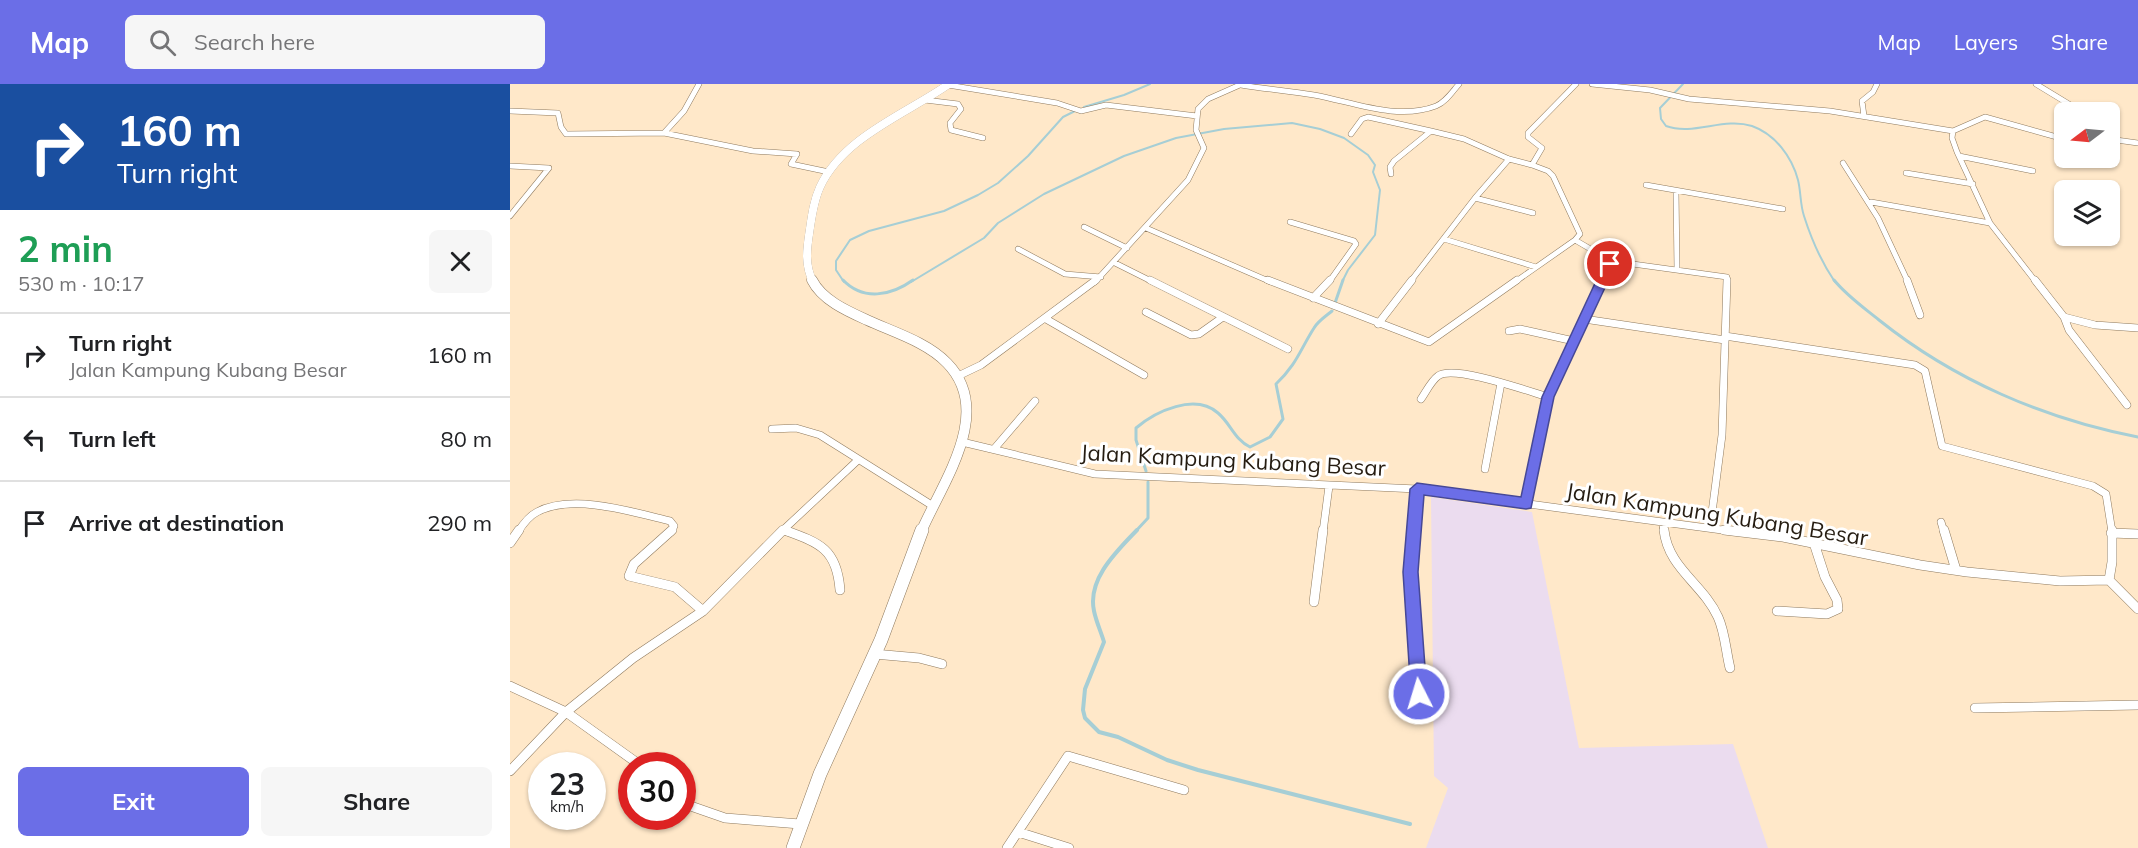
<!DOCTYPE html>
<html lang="en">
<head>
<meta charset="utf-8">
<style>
	:root { --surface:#fff; --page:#f6f6f6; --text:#202124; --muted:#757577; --line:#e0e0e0; --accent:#6b6ee7 }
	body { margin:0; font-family:Mulish,sans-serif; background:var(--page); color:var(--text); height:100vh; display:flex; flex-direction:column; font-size:22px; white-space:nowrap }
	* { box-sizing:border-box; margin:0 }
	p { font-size:20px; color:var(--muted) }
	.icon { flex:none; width:33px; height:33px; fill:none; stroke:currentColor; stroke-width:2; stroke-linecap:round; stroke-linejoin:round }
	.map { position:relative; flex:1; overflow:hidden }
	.side { display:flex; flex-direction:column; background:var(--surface); width:510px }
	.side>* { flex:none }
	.top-card { background:#1a4fa0; color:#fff; overflow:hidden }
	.needle { width:39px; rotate:254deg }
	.tools { position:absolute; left:1544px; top:18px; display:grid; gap:12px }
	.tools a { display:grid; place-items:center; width:66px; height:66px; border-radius:9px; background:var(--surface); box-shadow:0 2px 4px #0004; font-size:30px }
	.speed { position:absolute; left:18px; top:668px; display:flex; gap:12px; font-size:30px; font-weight:700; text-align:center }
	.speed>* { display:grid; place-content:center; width:78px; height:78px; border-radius:50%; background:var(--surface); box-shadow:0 2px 4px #0004; line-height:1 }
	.speed small { font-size:15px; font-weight:400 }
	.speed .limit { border:9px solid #d22; background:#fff; color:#111 }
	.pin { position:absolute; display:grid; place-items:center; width:51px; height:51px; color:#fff; margin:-26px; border:3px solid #fff; border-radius:50%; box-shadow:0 2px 6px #0007 }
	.me { position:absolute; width:66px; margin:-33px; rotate:355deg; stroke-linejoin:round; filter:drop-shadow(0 0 4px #0008) }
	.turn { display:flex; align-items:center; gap:21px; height:126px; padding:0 18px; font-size:27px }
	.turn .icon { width:78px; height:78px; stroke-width:2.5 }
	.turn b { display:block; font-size:42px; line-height:51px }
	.round { display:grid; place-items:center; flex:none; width:63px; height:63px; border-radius:9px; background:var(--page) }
	.overview { display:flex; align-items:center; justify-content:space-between; height:102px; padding:0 18px }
	h1 { font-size:36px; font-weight:700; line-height:45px; color:#1e9e55 }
	.cta { display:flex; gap:12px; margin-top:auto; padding:12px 18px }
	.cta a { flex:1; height:69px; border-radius:9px; background:var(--accent); color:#fff; font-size:24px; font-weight:700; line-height:69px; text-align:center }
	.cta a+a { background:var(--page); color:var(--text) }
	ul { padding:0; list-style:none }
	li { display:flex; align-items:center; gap:18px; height:84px; padding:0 18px; border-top:2px solid var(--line) }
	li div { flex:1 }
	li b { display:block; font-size:22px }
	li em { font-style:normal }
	header { display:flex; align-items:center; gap:36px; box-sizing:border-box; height:84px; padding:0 30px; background:var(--accent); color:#fff }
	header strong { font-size:28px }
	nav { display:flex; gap:33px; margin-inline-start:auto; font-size:21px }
	.search { width:420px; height:54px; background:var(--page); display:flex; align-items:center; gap:15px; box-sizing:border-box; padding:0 21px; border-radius:9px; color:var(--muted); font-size:22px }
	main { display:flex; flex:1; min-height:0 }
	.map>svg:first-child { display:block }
	.education { fill:#ebdcef }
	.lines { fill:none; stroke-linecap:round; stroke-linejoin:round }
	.stream-far2 { stroke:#a6ced5; stroke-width:2 }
	.stream-far1 { stroke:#a6ced5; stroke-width:3 }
	.stream { stroke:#a6ced5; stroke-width:4 }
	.street-far2-casing { stroke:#8f7a5e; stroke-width:6 }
	.street-far1-casing { stroke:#8f7a5e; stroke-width:8 }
	.street-casing { stroke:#8f7a5e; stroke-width:10 }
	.secondary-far2-casing { stroke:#8f7a5e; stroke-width:8 }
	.secondary-far1-casing { stroke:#8f7a5e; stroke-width:11 }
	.secondary-casing { stroke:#8f7a5e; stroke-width:14 }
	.street-far2 { stroke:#fff; stroke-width:5 }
	.street-far1 { stroke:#fff; stroke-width:7 }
	.street { stroke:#fff; stroke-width:9 }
	.secondary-far2 { stroke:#fff; stroke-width:8 }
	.secondary-far1 { stroke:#fff; stroke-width:10 }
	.secondary { stroke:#fff; stroke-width:13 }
	.route { fill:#6b6ee7; stroke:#464896; stroke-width:1.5 }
	.labels { text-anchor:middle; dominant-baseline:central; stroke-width:6; stroke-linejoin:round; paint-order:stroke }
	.street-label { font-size:22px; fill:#251c11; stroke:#fff }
</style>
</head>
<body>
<header>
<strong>Map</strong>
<div class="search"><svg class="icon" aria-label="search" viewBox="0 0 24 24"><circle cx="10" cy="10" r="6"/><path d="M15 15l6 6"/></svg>Search here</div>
<nav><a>Map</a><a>Layers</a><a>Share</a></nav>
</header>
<main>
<section class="side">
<div class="top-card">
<div class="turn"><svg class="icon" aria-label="right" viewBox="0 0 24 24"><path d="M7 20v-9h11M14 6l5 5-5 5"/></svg><div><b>160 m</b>Turn right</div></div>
</div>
<div class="overview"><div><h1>2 min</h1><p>530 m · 10:17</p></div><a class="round"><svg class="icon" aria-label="close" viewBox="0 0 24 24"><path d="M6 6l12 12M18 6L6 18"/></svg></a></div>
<ul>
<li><svg class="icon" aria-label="right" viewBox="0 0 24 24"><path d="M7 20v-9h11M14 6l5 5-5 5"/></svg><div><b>Turn right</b><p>Jalan Kampung Kubang Besar</p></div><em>160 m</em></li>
<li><svg class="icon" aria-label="left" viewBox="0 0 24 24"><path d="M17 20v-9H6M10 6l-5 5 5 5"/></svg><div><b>Turn left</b></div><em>80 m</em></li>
<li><svg class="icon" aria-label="arrive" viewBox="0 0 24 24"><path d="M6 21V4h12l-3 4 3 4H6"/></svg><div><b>Arrive at destination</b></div><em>290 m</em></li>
</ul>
<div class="cta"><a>Exit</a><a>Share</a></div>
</section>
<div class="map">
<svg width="1628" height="764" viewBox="0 0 1628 764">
	<rect width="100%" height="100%" fill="#ffe8c9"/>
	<path class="education" d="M 921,413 L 1022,428 L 1069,664 L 1223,660 L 1258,764 L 916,764 L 938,704 L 924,692 Z"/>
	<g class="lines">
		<path class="stream-far2" d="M 1173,0 L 1150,24 L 1151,35 L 1156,42 C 1184,52 1213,33 1242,42 C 1265,50 1282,73 1288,96 C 1291,108 1290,120 1294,132 C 1301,154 1312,179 1325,198
			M 574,23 L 614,11 L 640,0
			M 334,198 L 326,186 L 326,177 L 340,156 L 359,147 L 434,127 L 468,111 L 488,99 L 518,72 L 553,33 L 565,27
			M 401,198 L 474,154 L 488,139 L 534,110 L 614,72 L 666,54 L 714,45 L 782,39 L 810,45 L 834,54 L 858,71 L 865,81 L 863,88 L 870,106 L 865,151 L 838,186 L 832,198"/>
		<path class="stream-far1" d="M 333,196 C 353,217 381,212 403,196
			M 1324,196 C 1337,212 1353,223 1369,236 C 1444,296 1534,335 1628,353
			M 825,219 L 833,196
			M 636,387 L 626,356 L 626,344 C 646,327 685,309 708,329 C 721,340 724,355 740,363 L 760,353 L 773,335 L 766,300 C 787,280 790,266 804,244 C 808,237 816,232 822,227
			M 625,448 L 638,434 L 638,398"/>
		<path class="stream" d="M 627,446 C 607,467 577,495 584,527 C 586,537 591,548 594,558 L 575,605 L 573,626 L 575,634 L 589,648 L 608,653 L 657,676 L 688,686 L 900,740"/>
		<g class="street-far2-casing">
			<path id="street-far2" d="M 1082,0 L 1140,6 L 1179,15 L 1320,27 L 1443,47 L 1475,33 L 1554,55
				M 1526,0 L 1572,28
				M 438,1 L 547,19 L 571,27 L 596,21 L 687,32
				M 731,1 C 755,5 780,7 804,11 C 843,18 887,37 926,22 C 936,18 942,8 949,0
				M 415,16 L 448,20 L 451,25 L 440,39 L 441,46 L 473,54
				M 0,27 L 48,29 L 51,43 L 56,50 L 154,49 L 243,67 L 287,70 L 281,80 L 319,88
				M 1354,32 L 1352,17 L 1363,8 L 1367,0
				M 1443,47 L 1442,54 L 1447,68 L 1480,139 L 1526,198
				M 154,49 L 174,27 L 189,0
				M 841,50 L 852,35 L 858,33 L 921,47
				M 1599,55 L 1628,59
				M 1449,72 L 1523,87
				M 1333,79 L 1368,134 L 1398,198
				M 0,82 L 39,84 L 0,132
				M 1396,89 L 1463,100
				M 881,90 L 880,83 L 884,77 L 921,47 L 954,55 L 999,75 L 1022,81 L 1032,64 L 1018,53 L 1018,49 L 1066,0
				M 1136,101 L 1273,125
				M 1166,107 L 1167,185
				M 965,114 L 1023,129
				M 1361,118 L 1480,139
				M 780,138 L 844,157 L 846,160 L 819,198
				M 574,143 L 617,164
				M 636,144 L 761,198
				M 934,155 L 1026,183
				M 1065,156 L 1101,177 L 1091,198
				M 508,165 L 555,190 L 591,193
				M 1101,177 L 1217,193 L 1217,198
				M 605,179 L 643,198
				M 585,198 L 678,96 L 694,64 L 686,46 L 688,25 L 698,15 L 732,0
				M 900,198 L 965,114 L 999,75
				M 1005,198 L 1065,156 L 1070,150 L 1043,92 L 1038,87 L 1022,81"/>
		</g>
		<g class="street-far1-casing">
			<path id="street-far1" d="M 640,196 L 778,265
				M 758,196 L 919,258 L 1007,196
				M 1397,196 L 1410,231
				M 1525,196 L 1554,233 L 1585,241 L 1628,244
				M 803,214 L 820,196
				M 636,228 L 681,251 L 689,250 L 713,233
				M 1554,233 L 1559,246 L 1617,321
				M 536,235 L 634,291
				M 1074,235 L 1215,256
				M 868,240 L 902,196
				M 999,247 L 1010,245 L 1064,257
				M 1215,252 L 1405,281 L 1415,287 L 1432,362 L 1583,402 L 1596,410 L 1602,448
				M 448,292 L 471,281 L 586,196
				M 911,315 C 916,308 921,297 928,292 C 943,280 1018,307 1038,313
				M 262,345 L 286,344 L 310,351 L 423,422
				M 452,358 L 585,390 L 907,405 L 1227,448
				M 484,365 L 525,317
				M 975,385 L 991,299
				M 1016,420 L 1038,313 L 1092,196
				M 1431,438 L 1434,448
				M 1153,439 L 1154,448
				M 1200,444 L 1212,351 L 1217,196
				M 273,446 L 278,448
				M 8,448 C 13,440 19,432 27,428 C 63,409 123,428 160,437 L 164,442 L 161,448
				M 271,448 L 348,376
				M 813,448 L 819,402
				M 904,448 L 907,405"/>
		</g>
		<g class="street-casing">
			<path id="street" d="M 162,446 L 124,480 L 119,492 L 165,503 L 193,527
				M 274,446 C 310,459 327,465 330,506
				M 904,446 L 901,488 L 909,610 L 906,635
				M 1154,446 C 1158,484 1193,500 1208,533 C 1215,548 1216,568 1220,584
				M 1214,446 L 1273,453 L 1410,481 L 1457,488 L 1550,497 L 1599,496
				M 1434,446 L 1446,486
				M 1601,449 L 1628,450
				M 0,459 L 9,446
				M 1599,496 L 1602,478 L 1602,446
				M 1599,496 L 1628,525
				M 804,518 L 813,446
				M 1267,527 L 1317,530 L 1328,525 L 1327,516 L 1315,493 L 1304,459
				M 364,570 L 409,574 L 432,580
				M 0,602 L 56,628 L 130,681
				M 1465,624 L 1628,621
				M 0,687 L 56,628 L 123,574 L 193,527 L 273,446
				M 172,719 L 215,734 L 290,740
				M 508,748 L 559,764
				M 497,764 L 558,672 L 674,706"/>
		</g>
		<g class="secondary-far2-casing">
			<path id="secondary-far2" d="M 303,198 C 294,179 297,164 300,144 C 302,130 304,116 310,103 C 333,53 396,30 439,0"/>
		</g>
		<g class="secondary-far1-casing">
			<path id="secondary-far1" d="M 302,196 C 312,216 337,227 357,236 C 383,248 417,258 437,279 C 485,328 432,399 411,448"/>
		</g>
		<g class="secondary-casing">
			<path id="secondary" d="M 283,764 L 310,690 L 371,556 L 412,446"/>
		</g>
		<use href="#street-far2" class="street-far2"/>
		<use href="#street-far1" class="street-far1"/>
		<use href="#street" class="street"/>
		<use href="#secondary-far2" class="secondary-far2"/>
		<use href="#secondary-far1" class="secondary-far1"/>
		<use href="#secondary" class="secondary"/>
	</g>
	<path class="route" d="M 1100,176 L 1106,180 L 1044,313 L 1021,424 L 1016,425 L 914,411 L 908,488 L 917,610 L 915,616 L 909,618 L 903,616 L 901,610 L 893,488 L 900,405 L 907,399 L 1011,413 L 1032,313 L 1094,180 Z"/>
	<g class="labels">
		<g class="street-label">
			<text transform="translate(723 376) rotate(3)">Jalan Kampung Kubang Besar</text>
			<text transform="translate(1207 430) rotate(9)">Jalan Kampung Kubang Besar</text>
		</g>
	</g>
</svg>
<div class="tools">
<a><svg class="needle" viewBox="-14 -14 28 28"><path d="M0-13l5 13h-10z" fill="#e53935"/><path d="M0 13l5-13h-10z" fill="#757577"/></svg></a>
<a><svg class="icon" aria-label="layers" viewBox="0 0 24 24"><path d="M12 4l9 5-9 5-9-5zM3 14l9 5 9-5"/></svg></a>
</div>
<div class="speed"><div>23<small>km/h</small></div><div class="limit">30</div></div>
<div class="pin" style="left:1100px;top:180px;background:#d93025"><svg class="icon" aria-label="arrive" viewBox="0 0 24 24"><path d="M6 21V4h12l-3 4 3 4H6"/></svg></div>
<svg class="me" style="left:909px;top:610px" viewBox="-20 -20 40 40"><circle r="17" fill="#6b6ee7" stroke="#fff" stroke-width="3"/><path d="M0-11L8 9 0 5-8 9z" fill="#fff"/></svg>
</div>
</main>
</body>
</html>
